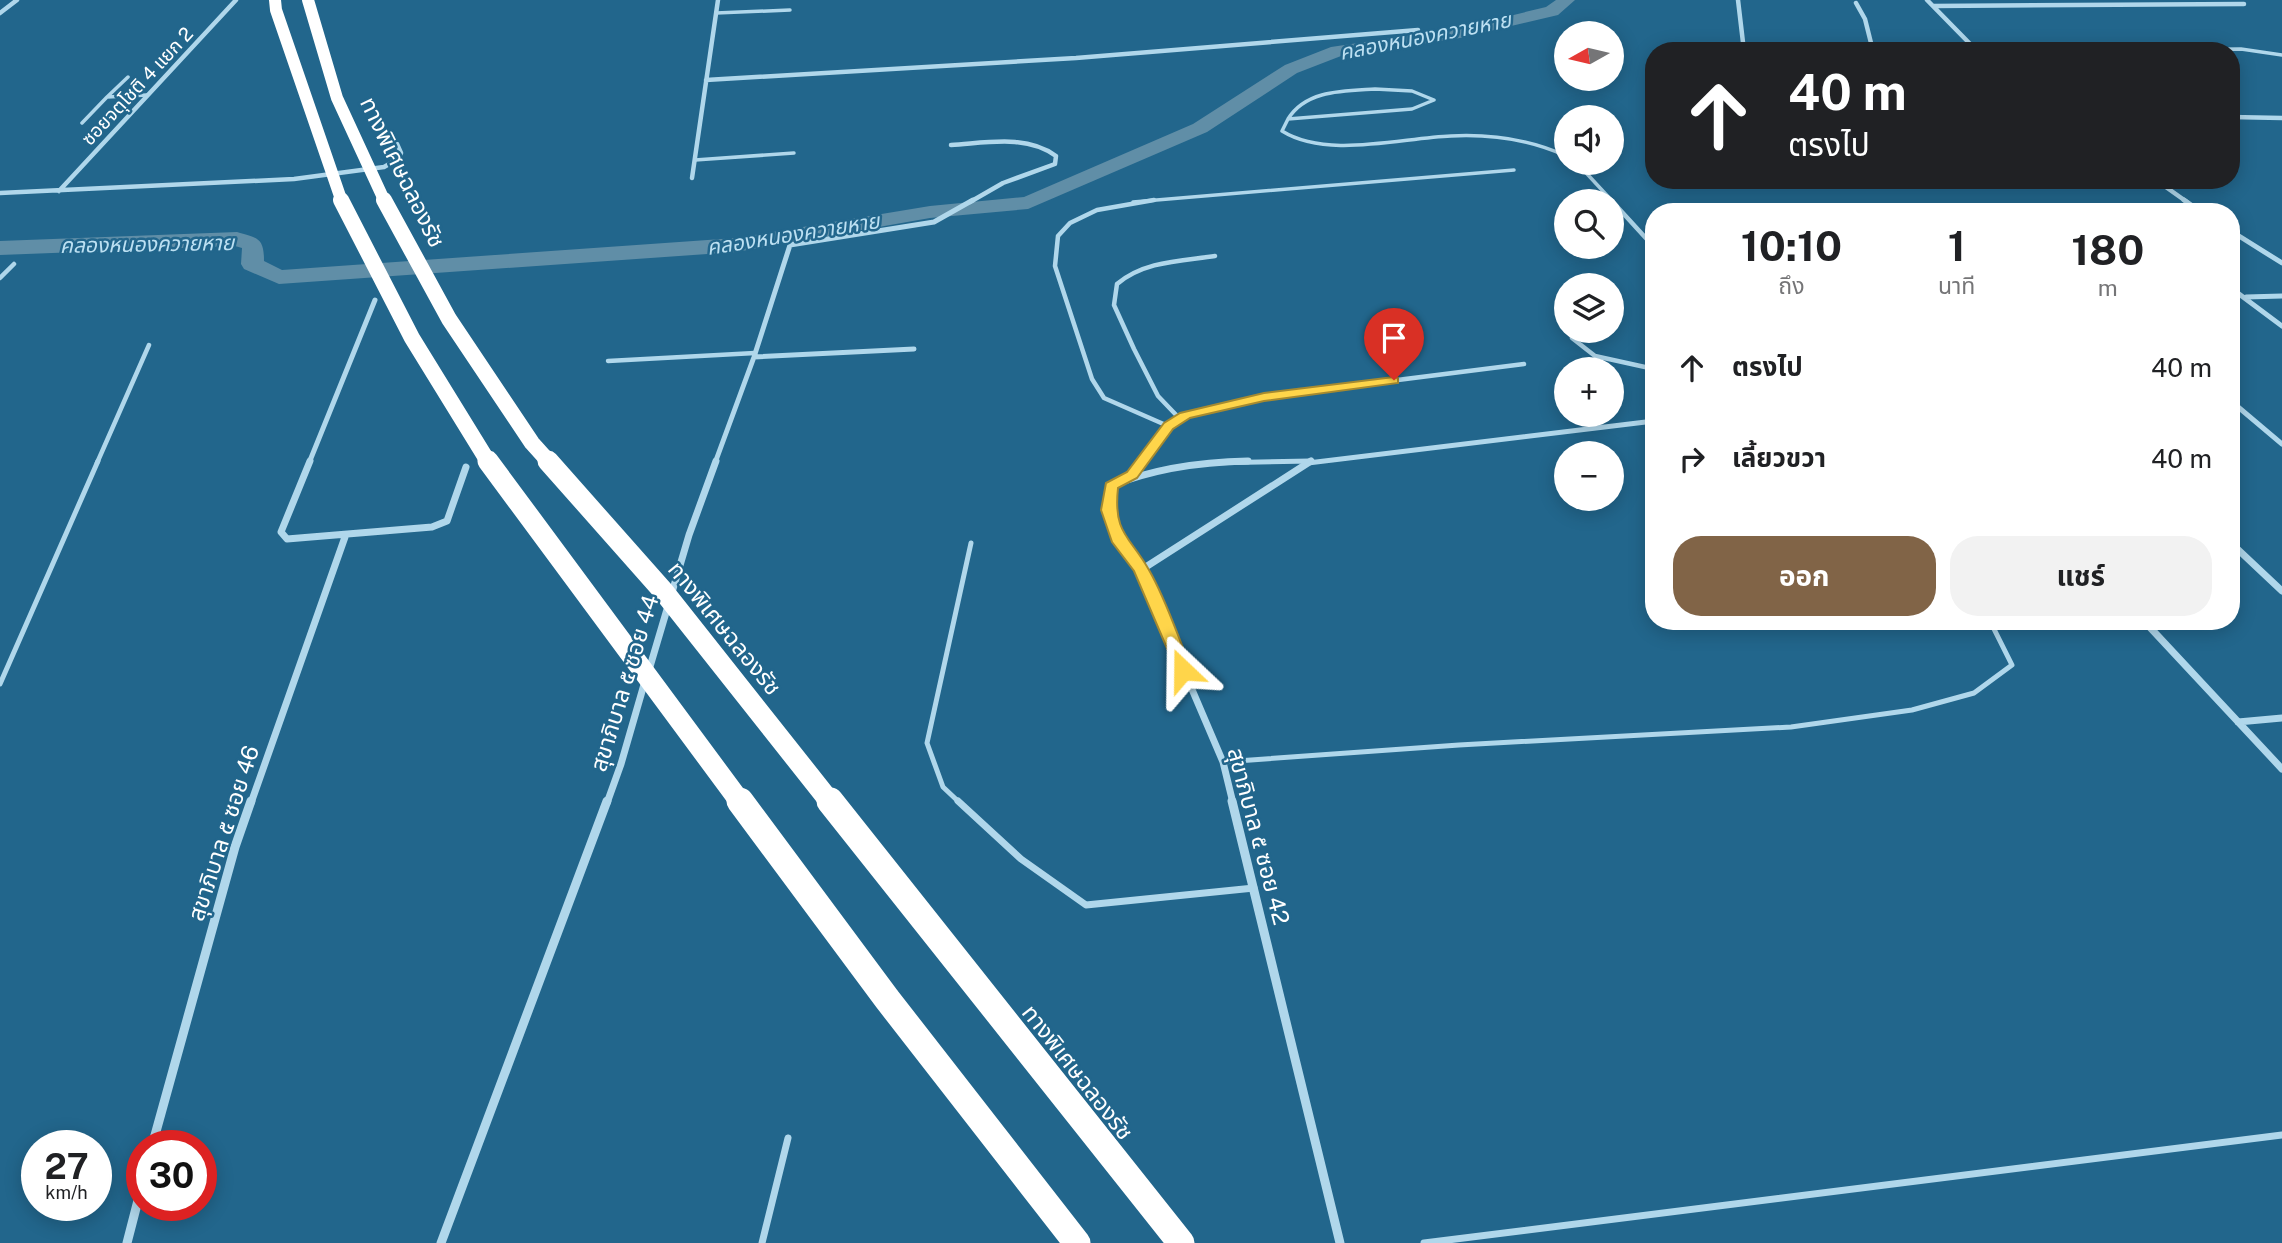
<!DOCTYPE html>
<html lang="th">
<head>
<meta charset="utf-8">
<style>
	:root { --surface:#fff; --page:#f2f2f2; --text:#202124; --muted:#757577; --accent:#816447 }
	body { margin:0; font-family:"Public Sans","Noto Sans Thai",sans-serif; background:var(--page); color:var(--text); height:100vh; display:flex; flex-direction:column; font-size:26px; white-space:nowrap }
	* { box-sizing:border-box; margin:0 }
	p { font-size:23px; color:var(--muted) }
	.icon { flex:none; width:38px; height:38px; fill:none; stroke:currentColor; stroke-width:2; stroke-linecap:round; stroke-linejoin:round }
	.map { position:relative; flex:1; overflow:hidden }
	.panel { position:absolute; left:1645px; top:203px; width:595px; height:427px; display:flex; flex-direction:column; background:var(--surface); border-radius:28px; box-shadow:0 4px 18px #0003 }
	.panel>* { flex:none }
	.banner { position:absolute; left:1645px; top:42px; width:595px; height:147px; border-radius:28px; box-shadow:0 4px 18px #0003; background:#202124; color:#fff; overflow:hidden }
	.needle { width:46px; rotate:262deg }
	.tools { position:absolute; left:1554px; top:21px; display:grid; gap:14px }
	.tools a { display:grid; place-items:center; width:70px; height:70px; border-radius:50%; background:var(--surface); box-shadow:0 4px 18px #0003; font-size:35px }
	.speed { position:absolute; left:21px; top:1130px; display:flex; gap:14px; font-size:35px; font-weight:700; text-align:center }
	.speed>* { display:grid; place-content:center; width:91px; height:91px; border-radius:50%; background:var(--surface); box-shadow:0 4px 18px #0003; line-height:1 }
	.speed small { font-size:18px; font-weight:400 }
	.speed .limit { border:10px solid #d22; background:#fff; color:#111 }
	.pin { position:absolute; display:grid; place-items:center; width:60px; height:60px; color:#fff; margin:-72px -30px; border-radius:50% 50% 50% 0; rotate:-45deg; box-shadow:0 0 7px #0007 }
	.pin .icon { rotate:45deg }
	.me { position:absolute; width:77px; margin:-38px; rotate:337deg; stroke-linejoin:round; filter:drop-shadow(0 0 5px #0008) }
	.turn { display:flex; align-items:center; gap:24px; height:147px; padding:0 28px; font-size:32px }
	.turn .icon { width:91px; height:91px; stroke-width:2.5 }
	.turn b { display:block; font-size:49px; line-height:60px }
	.eta { display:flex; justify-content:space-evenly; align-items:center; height:119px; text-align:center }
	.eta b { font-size:42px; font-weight:700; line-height:49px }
	.action { display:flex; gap:14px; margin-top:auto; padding:14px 28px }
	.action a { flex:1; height:80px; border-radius:28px; background:var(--accent); color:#fff; font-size:28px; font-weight:700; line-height:80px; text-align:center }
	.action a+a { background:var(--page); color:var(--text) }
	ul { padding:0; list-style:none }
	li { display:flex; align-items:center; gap:21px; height:91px; padding:0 28px }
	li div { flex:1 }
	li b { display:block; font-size:26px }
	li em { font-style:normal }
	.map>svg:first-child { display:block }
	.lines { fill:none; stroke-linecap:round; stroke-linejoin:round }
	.canal { fill:#608ea7; fill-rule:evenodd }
	.service-far3 { stroke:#b0d7eb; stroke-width:3.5 }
	.service-far2 { stroke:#b0d7eb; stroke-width:4.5 }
	.service-far1 { stroke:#b0d7eb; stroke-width:5 }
	.service { stroke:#b0d7eb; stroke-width:7 }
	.minor-far3 { stroke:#b0d7eb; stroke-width:4.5 }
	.minor-far2 { stroke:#b0d7eb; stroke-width:5 }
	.minor-far1 { stroke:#b0d7eb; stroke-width:7 }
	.minor { stroke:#b0d7eb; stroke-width:9 }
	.motorway-bridge-far3 { stroke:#fff; stroke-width:12 }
	.motorway-bridge-far2 { stroke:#fff; stroke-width:16 }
	.motorway-bridge-far1 { stroke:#fff; stroke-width:21 }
	.motorway-bridge { stroke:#fff; stroke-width:27 }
	.route { fill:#ffd54a; stroke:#a68a30; stroke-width:2 }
	.labels { text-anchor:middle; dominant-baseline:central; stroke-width:5; stroke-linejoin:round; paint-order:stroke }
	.far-street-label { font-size:19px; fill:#fff; stroke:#22668c }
	.far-water-label { font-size:21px; font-style:italic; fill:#bce0f2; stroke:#22668c }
	.street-label { font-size:23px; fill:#fff; stroke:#22668c }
</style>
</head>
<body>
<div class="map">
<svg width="2282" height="1243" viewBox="0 0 2282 1243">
	<rect width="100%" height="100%" fill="#22668c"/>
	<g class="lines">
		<path class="canal" d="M 1556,0 L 1575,0 L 1558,15 L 1460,38 L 1341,56 L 1297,73 L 1207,132 L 1028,209 L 930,218 L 736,252 L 279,284 L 244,269 L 241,264 L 242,248 L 235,246 L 0,255 L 0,241 L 237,232 C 258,238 264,238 264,261 L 282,270 L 736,238 L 930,206 L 1024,197 L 1193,124 L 1285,65 L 1331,47 L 1460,28 L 1546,7 Z"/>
		<path class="service-far3" d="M 716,13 L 790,10
			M 1974,47 L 2028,47
			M 2015,51 L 2241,49 L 2282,55
			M 1375,89 L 1412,91 L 1434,100 L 1412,109 L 1288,119 C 1306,90 1343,91 1375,89 Z
			M 107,97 L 128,77
			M 1288,119 L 1282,131 C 1327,159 1400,138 1451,136 C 1492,134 1529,139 1566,156
			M 82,123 L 107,97 L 147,95
			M 695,160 L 794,153
			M 1577,163 L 1613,202
			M 1133,202 L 1514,170"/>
		<path class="service-far2" d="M 1154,200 L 1097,210 L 1070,223 L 1058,236 L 1055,266 L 1092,379 L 1104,398 L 1168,426
			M 1611,200 L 1654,247
			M 0,278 L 14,264
			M 1572,338 L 1595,356 L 1654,369
			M 608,361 L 755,353
			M 1180,419 L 1158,396 L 1134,349 L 1114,305 L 1117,284 C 1144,261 1181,261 1215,256
			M 97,463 L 149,345
			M 1141,463 L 1168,426 L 1185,415 L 1263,397 L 1524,364"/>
		<path class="service-far1" d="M 1132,476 L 1143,461
			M 0,684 L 98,461
			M 1223,762 L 1459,745 L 1791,727 L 1912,710 L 1974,693 L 2012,665 L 1990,621
			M 960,803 L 943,787 L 927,743 L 971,543"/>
		<path class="service" d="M 958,801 L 1021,859 L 1086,905 L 1254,888
			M 762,1243 L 788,1138
			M 1424,1243 L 2282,1135"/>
		<path class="minor-far3" d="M 1738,0 L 1744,51
			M 1927,0 L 1977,51
			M 1856,3 L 1865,19 L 1873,51
			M 1933,6 L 2244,4
			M 0,13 L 17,0
			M 706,80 L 1076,58 L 1418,30
			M 2231,117 L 2282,118
			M 951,145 C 986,143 1026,134 1056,156 L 1055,164 L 1003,183 L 970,202
			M 692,178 L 718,0
			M 2156,180 L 2187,202
			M 59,191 L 236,0
			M 0,193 L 294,179 L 384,167 L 398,159 L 401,153 L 397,144"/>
		<path class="minor-far2" d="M 2184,200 L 2201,212
			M 2231,231 L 2282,263
			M 2231,288 L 2282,326
			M 2246,297 L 2282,296
			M 754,357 L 914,349
			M 2231,401 L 2282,444
			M 309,463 L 375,300
			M 715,463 L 754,357 L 790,245 L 934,222 L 973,200
			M 1209,463 L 1310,461
			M 1308,463 L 1654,421"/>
		<path class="minor-far1" d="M 310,461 L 281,532 L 287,539 L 432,527 L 447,521 L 466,467
			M 2231,543 L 2282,591
			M 1141,570 C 1120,543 1108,521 1111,486 C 1155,468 1200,462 1248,461
			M 2144,621 L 2282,769
			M 649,670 L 689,535 L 716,461
			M 2238,722 L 2282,718
			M 251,803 L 345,537
			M 607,803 L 621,764 L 645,681
			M 1233,803 L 1223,762 L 1141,570 L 1311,461"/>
		<path class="minor" d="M 1232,801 L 1340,1243
			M 152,1146 L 235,847 L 251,801
			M 127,1243 L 142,1185
			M 441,1243 L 607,801"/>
		<path class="motorway-bridge-far3" d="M 275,0 L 276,10 L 342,202
			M 308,0 L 337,98 L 385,202"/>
		<path class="motorway-bridge-far2" d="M 341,200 L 412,338 L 489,463
			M 384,200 L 449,319 L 532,443 L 550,463"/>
		<path class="motorway-bridge-far1" d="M 488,461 L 741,803
			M 548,461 L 664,592 L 831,803"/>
		<path class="motorway-bridge" d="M 740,801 L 887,999 L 1077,1243
			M 830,801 L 1181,1243"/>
	</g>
	<path class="route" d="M 1394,377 L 1398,378 L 1398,383 L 1264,401 L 1190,418 L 1173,429 L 1137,478 L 1118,488 C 1113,534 1130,536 1149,570 C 1167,601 1178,638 1192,670 L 1183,675 L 1178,674 L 1134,571 L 1112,542 L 1101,510 L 1106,483 L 1127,472 L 1164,423 L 1180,413 L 1264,393 Z"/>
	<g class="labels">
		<g class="far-street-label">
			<text transform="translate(137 86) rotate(-47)">ซอยจตุโชติ 4 แยก 2</text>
		</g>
		<g class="far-water-label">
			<text transform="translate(1425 36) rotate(-11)">คลองหนองควายหาย</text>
			<text transform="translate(793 234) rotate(-9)">คลองหนองควายหาย</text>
			<text transform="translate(147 244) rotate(-1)">คลองหนองควายหาย</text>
		</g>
		<g class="street-label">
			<text transform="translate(403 172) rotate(64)">ทางพิเศษฉลองรัช</text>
			<text transform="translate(725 628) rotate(51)">ทางพิเศษฉลองรัช</text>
			<text transform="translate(624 683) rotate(-73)">สุขาภิบาล ๕ ซอย 44</text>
			<text transform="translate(223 833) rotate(-72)">สุขาภิบาล ๕ ซอย 46</text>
			<text transform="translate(1259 836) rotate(75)">สุขาภิบาล ๕ ซอย 42</text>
			<text transform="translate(1078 1072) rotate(52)">ทางพิเศษฉลองรัช</text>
		</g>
	</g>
</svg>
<div class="tools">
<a><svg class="needle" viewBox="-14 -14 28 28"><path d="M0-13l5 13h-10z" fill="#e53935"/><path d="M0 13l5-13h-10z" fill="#757577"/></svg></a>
<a><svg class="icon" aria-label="sound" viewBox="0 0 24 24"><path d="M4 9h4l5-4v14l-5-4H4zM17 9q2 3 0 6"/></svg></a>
<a><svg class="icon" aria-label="search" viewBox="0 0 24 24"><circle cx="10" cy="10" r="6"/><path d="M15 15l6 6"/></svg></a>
<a><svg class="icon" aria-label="layers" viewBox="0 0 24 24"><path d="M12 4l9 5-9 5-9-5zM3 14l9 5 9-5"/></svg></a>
<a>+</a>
<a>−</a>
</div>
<div class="speed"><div>27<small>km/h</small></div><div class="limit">30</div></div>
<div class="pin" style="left:1394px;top:380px;background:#d93025"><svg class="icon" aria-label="arrive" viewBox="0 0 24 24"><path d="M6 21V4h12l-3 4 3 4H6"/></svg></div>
<svg class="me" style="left:1183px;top:670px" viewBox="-20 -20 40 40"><path d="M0-17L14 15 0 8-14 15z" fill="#ffd54a" stroke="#fff" stroke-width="4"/></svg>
<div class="banner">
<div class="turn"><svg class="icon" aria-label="ahead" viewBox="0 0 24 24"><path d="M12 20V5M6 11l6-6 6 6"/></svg><div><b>40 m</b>ตรงไป</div></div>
</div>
<section class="panel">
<div class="eta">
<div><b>10:10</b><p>ถึง</p></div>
<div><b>1</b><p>นาที</p></div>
<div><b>180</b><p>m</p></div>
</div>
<ul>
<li><svg class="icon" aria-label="ahead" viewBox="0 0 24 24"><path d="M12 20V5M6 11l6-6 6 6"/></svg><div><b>ตรงไป</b></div><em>40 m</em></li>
<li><svg class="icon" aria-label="right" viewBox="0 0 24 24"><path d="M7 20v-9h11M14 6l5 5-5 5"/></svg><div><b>เลี้ยวขวา</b></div><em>40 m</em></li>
</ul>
<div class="action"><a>ออก</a><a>แชร์</a></div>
</section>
</div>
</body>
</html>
